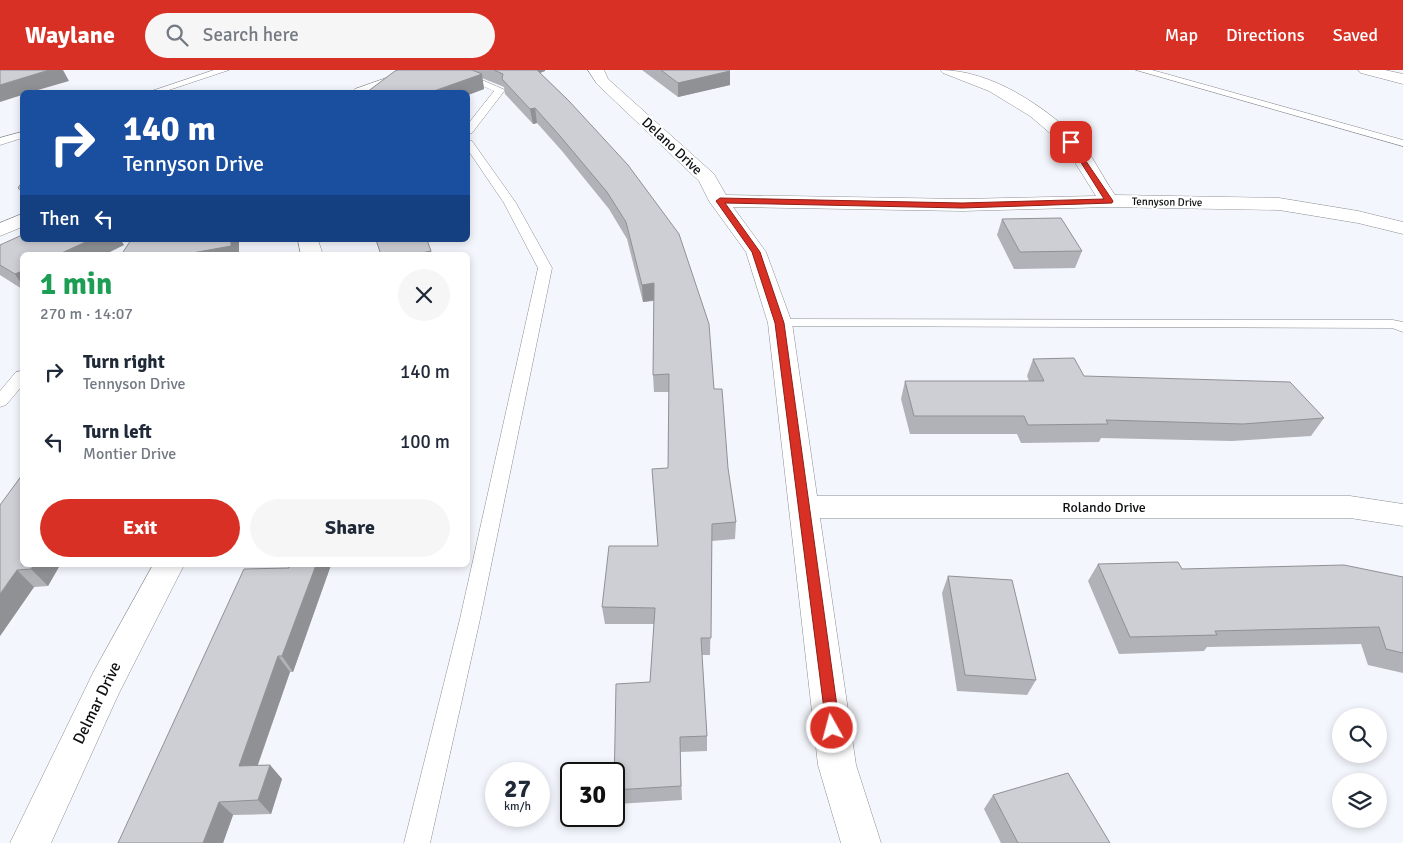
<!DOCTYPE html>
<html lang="en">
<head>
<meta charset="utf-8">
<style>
	:root { --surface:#fff; --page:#f6f6f7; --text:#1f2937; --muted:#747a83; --accent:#d93025 }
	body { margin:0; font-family:Signika,sans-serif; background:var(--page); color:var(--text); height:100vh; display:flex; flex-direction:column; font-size:19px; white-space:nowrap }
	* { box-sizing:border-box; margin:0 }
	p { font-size:16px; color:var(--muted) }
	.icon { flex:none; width:28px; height:28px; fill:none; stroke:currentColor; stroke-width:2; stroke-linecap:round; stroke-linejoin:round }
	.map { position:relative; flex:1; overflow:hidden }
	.panel { position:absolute; left:20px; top:182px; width:450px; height:315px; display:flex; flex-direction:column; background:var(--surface); border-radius:8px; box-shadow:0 2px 8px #0003 }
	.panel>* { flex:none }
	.banner { position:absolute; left:20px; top:20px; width:450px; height:152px; border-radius:8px; box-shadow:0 2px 8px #0003; background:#1a4fa0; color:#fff; overflow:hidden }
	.buttons { position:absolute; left:1332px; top:638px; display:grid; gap:10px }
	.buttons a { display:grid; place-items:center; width:55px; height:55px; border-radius:50%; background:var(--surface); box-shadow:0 2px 8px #0003; font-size:25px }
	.speed { position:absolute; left:485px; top:692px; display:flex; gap:10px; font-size:25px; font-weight:700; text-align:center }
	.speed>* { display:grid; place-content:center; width:65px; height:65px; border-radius:50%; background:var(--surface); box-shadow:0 2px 8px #0003; line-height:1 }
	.speed small { font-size:12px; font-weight:400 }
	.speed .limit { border:2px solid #111; border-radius:8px; background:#fff; color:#111 }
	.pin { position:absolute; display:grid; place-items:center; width:42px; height:42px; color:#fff; margin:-21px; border-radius:10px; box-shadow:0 2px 8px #0006 }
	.me { position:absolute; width:55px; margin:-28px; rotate:353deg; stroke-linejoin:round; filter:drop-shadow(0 0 4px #0008) }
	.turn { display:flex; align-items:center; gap:18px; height:105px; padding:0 20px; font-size:22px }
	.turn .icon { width:65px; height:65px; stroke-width:2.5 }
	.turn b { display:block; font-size:35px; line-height:42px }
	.then { display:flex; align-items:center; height:48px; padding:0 20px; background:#0003; gap:10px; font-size:19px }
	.round { display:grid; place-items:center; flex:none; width:52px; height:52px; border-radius:26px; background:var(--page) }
	.summary { display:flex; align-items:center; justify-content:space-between; height:85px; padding:0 20px }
	h1 { font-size:30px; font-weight:700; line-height:38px; color:#1e9e55 }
	.cta { display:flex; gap:10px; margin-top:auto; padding:10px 20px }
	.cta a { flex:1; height:58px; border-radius:30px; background:var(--accent); color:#fff; font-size:20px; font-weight:700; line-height:58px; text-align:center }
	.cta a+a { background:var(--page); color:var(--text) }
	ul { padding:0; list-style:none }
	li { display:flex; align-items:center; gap:15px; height:70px; padding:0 20px }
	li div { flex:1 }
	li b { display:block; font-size:19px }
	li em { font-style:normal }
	header { display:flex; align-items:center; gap:30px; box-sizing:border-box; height:70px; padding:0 25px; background:var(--accent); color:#fff }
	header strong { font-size:24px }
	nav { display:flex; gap:28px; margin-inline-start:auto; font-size:18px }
	.search { width:350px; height:45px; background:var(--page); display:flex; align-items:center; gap:12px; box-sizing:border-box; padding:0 18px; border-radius:28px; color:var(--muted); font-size:19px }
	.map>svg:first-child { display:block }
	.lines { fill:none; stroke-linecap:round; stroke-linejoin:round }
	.service-casing { stroke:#8a8d92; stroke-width:1 }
	.minor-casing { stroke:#8a8d92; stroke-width:1 }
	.tertiary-casing { stroke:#8a8d92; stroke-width:1 }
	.service { fill:#fff; fill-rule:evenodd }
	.minor { fill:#fff; fill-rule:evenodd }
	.tertiary { fill:#fff; fill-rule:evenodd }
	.wall { fill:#b0b2b7 }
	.shaded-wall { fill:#909195 }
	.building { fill:#cdcfd5; stroke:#909195 }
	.route { fill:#d93025; stroke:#8d1f18 }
	.labels { text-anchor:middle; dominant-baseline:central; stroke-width:4.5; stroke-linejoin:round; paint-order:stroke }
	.far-street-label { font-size:11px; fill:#0f1012; stroke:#fff }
	.street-label { font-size:14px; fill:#0f1012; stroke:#fff }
	.near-street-label { font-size:16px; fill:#0f1012; stroke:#fff }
</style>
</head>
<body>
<header>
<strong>Waylane</strong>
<div class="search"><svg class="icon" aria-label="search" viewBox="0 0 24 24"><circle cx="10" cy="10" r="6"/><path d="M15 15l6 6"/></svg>Search here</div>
<nav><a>Map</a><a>Directions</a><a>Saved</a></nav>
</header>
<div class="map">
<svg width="1403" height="773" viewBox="0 0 1403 773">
	<rect width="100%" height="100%" fill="#f3f6fc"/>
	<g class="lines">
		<g class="service-casing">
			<path id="service" d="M 214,0 L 229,0 L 163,22 L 149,22 Z
				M 446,0 L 459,0 L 505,20 L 472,63 L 468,64 L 468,54 L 494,21 Z
				M 1136,0 L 1152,0 L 1403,70 L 1403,76 Z
				M 22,62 L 22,68 L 0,75 L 0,68 Z
				M 468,70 L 472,71 L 516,133 L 552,198 L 480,549 L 430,773 L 404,773 L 460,549 L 538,198 L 504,133 L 468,80 Z
				M 780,249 L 1393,250 L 1403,252 L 1403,262 L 1392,258 L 775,256 L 773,253 L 775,250 Z
				M 22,301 L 22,316 L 6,335 L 0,337 L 0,321 L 16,302 Z"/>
		</g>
		<g class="minor-casing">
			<path id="minor" d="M 409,0 L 431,0 L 428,3 L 375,22 L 353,22 L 355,19 Z
				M 588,0 L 604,0 L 608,9 L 714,104 L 726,125 L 962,129 L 1096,126 L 1064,75 L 1030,46 L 989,21 L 943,3 L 940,0 C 990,0 1041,34 1076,67 C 1091,82 1103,108 1115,125 L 1279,128 L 1358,141 L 1403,152 L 1403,164 L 1358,153 L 1279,140 L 1109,137 L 962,141 L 733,137 L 766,182 L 792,253 L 817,426 L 1350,426 L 1403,434 L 1403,456 L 1350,448 L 820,448 L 856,695 L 881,773 L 841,773 L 818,695 L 768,253 L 746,182 L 709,131 L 699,111 L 597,14 Z
				M 22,144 L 22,157 L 0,166 L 0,153 Z
				M 298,170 L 318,170 L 323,185 L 301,185 Z
				M 153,495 L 184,495 L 119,623 L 51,773 L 10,773 L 94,601 Z"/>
		</g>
		<g class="tertiary-casing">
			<path id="tertiary" d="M 1358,0 L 1385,0 L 1403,4 L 1403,14 L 1361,3 Z"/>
		</g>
		<use href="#service" class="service"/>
		<use href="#minor" class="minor"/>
		<use href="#tertiary" class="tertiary"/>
	</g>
	<path class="wall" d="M 398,0 L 545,0 L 545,1 L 540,3 L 569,31 L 714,319 L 736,452 L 735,469 L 712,471 L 710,585 L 702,585 L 707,666 L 707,681 L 680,682 L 682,730 L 617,734 L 614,720 L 650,612 L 654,554 L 605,554 L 602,537 L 658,476 L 668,398 L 669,322 L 654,322 L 653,305 L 654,231 L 643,232 L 627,169 L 609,139 L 562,81 L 537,53 L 533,54 L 505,24 L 504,17 L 482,8 L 484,19 L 468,25 L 468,22 Z
		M 642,0 L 729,0 L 730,15 L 678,27 Z
		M 1002,149 L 1082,181 L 1075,198 L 1014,199 L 997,165 Z
		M 0,175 L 124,175 L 22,185 L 22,219 L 0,205 Z
		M 1033,289 L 1084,306 L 1324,348 L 1311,366 L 1232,371 L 1101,368 L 1099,372 L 1021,373 L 1017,364 L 910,364 L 901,329 L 905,311 L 1029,311 L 1027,306 Z
		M 22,405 L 22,495 L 60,495 L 48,516 L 34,517 L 0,566 Z
		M 1098,494 L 1182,499 L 1403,507 L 1403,603 L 1368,595 L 1361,574 L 1207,577 L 1204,581 L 1119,584 L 1088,511 Z
		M 331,495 L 293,602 L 290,602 L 258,695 L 270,695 L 282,709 L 271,744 L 233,745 L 223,773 L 118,773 L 289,498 Z
		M 948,506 L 1036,610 L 1027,625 L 957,621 L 942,523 Z
		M 993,725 L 1110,773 L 1001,773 L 984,739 Z"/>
	<path class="shaded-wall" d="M 49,0 L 63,0 L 69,11 L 31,22 L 22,22 L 22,25 L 0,32 L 0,15 Z
		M 530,0 L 545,0 L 545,1 L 531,6 Z
		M 730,1 L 730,15 L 678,27 L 678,13 Z
		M 482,4 L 484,19 L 468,25 L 468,22 L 431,22 Z
		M 535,38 L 537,53 L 533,54 L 530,39 Z
		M 90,170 L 121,170 L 124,175 L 104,185 L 57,185 Z
		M 231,170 L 239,170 L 239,185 L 181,185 Z
		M 431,181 L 433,185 L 412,185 Z
		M 22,201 L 22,215 L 15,204 Z
		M 654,213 L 655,230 L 643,232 L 642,215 Z
		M 34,495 L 60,495 L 48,516 L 31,499 Z
		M 316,495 L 331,495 L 293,602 L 282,586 Z
		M 17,500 L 34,517 L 0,566 L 0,524 Z
		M 278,586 L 290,602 L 252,711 L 239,696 Z
		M 270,695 L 282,709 L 271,744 L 258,730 Z
		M 219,732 L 233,745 L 223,773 L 203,773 Z"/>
	<path class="building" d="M 0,0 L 49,0 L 0,15 Z
		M 398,0 L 472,0 L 482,4 L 431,22 L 367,22 L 395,1 Z
		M 494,0 L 537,0 L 569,31 L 628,95 L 679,164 L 709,254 L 714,319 L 722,319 L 728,398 L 736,452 L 712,454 L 711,568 L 701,568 L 707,666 L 680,667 L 681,716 L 614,720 L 616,614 L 650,612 L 655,538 L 602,537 L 609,476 L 658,476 L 652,399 L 668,398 L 669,304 L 653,305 L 654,213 L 642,215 L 626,152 L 607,122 L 560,66 L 535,38 L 530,39 L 502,9 L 503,4 Z
		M 661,0 L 729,0 L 730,1 L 678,13 Z
		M 22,112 L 22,122 L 18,118 Z
		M 1061,148 L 1082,181 L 1020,182 L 1002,149 Z
		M 22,165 L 22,170 L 90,170 L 57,185 L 22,185 L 22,201 L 15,204 L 0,195 L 0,175 Z
		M 131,170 L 231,170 L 231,176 L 181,185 L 121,185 Z
		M 376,170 L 427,170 L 431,181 L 412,185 L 381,185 Z
		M 1074,288 L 1084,306 L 1290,312 L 1324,348 L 1243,354 L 1106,350 L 1108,354 L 1028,355 L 1024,346 L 914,346 L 905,311 L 1044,311 L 1033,289 Z
		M 22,405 L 22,495 L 34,495 L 31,499 L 17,500 L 0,524 L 0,435 Z
		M 1178,492 L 1182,499 L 1344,495 L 1403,507 L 1403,583 L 1386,579 L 1379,557 L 1215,561 L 1217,565 L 1130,567 L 1098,494 Z
		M 288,495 L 316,495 L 282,586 L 278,586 L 239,696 L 270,695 L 258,730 L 219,732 L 203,773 L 118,773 L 244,499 L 289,498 Z
		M 948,506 L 1012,510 L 1036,610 L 965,605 Z
		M 1068,703 L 1110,773 L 1018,773 L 993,725 Z"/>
	<path class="route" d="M 1071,69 L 1113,131 L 1112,133 L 962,138 L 725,133 L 760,182 L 784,253 L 840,658 L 838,663 L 832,665 L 827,663 L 775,253 L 752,182 L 716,131 L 720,128 L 962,133 L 1104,129 L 1068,72 Z"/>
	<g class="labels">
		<g class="far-street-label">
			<text transform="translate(1167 132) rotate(1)">Tennyson Drive</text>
		</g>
		<g class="street-label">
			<text transform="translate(672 76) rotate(43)">Delano Drive</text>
			<text x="1104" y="437">Rolando Drive</text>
		</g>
		<g class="near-street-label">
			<text transform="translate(97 633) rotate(-64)">Delmar Drive</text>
		</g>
	</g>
</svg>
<div class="buttons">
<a><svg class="icon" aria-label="search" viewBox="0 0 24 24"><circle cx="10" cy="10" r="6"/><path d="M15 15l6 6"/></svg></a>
<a><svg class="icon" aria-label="layers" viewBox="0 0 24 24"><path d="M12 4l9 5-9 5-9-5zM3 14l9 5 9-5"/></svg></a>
</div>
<div class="speed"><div>27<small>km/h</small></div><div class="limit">30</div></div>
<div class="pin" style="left:1071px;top:72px;background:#d93025"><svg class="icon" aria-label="arrive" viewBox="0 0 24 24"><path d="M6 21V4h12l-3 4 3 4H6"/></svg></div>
<svg class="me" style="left:832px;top:658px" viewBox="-20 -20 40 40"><circle r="17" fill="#d93025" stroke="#fff" stroke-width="3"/><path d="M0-11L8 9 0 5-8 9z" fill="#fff"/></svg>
<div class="banner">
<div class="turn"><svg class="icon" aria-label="right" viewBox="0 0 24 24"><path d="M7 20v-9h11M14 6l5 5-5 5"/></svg><div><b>140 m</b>Tennyson Drive</div></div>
<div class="then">Then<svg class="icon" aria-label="left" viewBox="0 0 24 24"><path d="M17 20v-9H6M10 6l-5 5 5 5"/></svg></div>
</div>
<section class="panel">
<div class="summary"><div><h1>1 min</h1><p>270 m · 14:07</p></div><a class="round"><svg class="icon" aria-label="close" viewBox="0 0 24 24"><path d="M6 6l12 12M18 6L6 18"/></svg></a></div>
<ul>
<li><svg class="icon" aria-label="right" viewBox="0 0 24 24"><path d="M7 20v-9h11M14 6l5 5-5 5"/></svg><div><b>Turn right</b><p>Tennyson Drive</p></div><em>140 m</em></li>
<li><svg class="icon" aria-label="left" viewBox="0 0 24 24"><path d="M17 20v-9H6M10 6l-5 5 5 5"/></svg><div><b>Turn left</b><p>Montier Drive</p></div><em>100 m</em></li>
</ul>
<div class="cta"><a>Exit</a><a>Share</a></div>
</section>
</div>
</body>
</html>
